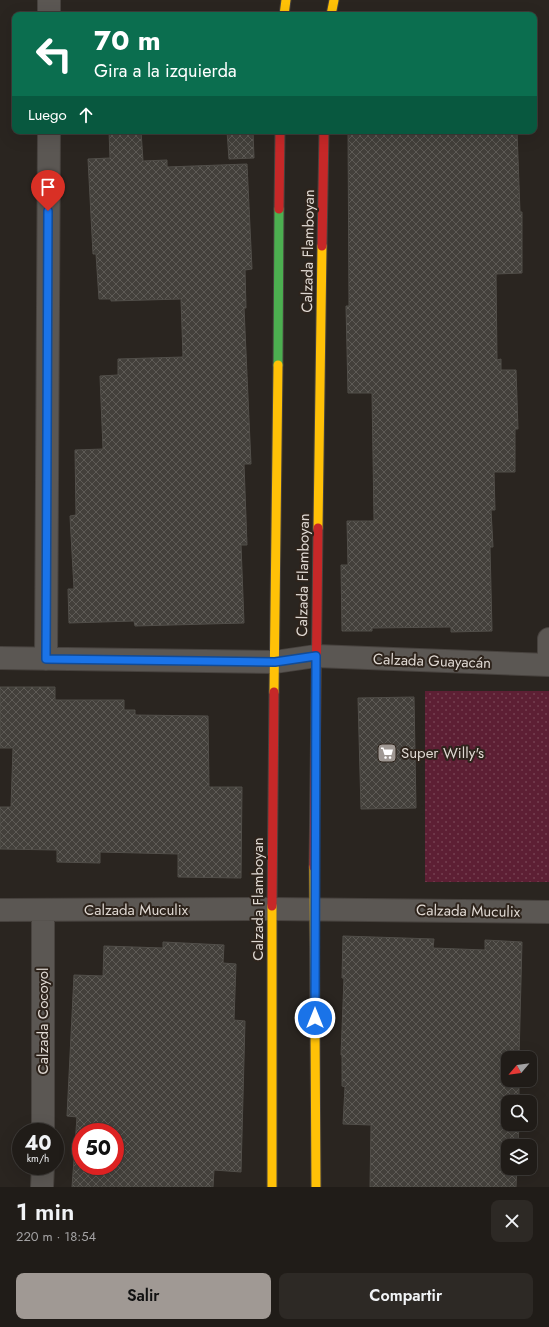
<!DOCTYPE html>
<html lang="es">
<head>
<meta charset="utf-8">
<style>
	:root { --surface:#201c18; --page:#2d2925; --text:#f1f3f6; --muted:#a2a1a2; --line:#3d3a37; --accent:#a09994 }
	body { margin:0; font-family:Jost,sans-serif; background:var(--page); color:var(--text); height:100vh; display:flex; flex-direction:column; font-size:15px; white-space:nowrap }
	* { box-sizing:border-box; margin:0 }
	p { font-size:13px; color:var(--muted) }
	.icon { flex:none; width:22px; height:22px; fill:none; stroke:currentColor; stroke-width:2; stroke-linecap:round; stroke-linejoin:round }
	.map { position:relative; height:1187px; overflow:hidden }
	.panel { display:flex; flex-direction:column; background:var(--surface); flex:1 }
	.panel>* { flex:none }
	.banner { position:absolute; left:12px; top:12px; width:525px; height:122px; border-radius:8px; box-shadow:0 4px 16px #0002,0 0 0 1px var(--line); background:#0b6e4f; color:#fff; overflow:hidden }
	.needle { width:26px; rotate:241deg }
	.buttons { position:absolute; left:501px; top:1051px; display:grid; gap:8px }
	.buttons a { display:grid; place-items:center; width:36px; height:36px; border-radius:8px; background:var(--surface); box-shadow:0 4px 16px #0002,0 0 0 1px var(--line); font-size:20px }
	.speed { position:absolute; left:12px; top:1123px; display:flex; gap:8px; font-size:20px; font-weight:700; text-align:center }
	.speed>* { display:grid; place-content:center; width:52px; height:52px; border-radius:50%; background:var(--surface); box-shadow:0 4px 16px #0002,0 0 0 1px var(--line); line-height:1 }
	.speed small { font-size:10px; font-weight:400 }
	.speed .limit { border:6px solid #d22; background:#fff; color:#111 }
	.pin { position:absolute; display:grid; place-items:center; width:34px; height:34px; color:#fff; margin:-41px -17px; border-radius:50% 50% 50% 0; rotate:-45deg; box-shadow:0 0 4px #0007 }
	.pin .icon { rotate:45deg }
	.me { position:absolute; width:44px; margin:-22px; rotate:0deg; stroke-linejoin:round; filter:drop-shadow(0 0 3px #0008) }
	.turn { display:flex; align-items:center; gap:14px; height:84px; padding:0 16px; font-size:18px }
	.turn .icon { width:52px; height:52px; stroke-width:2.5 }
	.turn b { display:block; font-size:28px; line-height:34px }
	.then { display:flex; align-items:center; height:38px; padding:0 16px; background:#0003; gap:8px; font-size:15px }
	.round { display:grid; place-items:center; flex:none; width:42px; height:42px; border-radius:8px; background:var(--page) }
	.head { display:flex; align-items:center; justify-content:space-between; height:68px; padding:0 16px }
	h1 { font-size:24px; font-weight:600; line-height:30px }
	.button { display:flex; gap:8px; margin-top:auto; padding:8px 16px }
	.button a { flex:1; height:46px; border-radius:8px; background:var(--accent); color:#111; font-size:16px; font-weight:600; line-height:46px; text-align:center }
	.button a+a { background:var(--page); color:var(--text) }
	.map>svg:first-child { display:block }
	.park { fill:url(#park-dots) }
	.building { fill:url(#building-cross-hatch); stroke:#514e49; fill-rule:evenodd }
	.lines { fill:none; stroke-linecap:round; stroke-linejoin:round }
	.street-casing { stroke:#47423e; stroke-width:24 }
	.fast-casing { stroke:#47423e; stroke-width:11 }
	.slow-casing { stroke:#47423e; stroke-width:11 }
	.jam-casing { stroke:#47423e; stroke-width:11 }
	.street { stroke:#5b5753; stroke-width:22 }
	.fast { stroke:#4caf50; stroke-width:9 }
	.slow { stroke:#ffc107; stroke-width:9 }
	.jam { stroke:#c62828; stroke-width:9 }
	.route-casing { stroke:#114b97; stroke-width:10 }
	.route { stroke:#1a73e8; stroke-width:7 }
	.labels { text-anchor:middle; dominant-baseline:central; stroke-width:4; stroke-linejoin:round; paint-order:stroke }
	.street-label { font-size:15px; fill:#dfd8d2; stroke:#2e241c }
	.poi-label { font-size:15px; fill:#dfd8d2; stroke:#2e241c; text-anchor:start }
</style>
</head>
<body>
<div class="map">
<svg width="549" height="1187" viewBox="0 0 549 1187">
	<defs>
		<pattern id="park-dots" width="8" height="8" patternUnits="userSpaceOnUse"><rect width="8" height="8" fill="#5d1f34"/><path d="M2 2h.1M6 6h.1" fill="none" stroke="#743f50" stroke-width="1.8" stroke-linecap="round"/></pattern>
		<pattern id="building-cross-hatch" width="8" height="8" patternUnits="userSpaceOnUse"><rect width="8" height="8" fill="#43403b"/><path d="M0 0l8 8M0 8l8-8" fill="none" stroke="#5e5b56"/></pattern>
	</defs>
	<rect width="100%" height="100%" fill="#2a2520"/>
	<path class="park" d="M 425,691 L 549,691 L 549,882 L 425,882 Z"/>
	<path class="building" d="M 109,131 L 141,131 L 143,161 L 167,160 L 167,167 L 247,164 L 252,269 L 245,270 L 246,308 L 244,308 L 251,464 L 244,464 L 247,545 L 241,545 L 244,623 L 135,626 L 134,621 L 69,623 L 68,589 L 74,589 L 70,516 L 76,515 L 75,450 L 103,449 L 100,376 L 118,375 L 118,359 L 183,357 L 181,299 L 111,301 L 111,299 L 99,299 L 96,254 L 93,254 L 88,159 L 110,158 Z
		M 227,131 L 253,131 L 254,158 L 229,159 Z
		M 348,131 L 517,131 L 520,212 L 522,212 L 522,273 L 496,274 L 497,360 L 501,359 L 501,370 L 516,370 L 518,429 L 515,429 L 515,472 L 494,472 L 495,510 L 491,510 L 493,547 L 490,547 L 492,631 L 451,632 L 451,627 L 372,628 L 372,631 L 342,631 L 341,565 L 348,565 L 347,521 L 374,521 L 372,393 L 348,393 L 346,306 L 349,306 Z
		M 0,687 L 55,687 L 55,700 L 124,700 L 124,710 L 135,710 L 135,715 L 208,716 L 209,787 L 242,787 L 241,878 L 178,877 L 178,854 L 100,852 L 100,863 L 57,862 L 57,850 L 0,849 L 0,807 L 11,807 L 13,748 L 0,748 Z
		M 414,697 L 416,808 L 361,809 L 358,698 Z
		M 343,936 L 434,939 L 433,948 L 485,950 L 485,940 L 522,942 L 519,1058 L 508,1058 L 508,1080 L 519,1080 L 519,1102 L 508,1102 L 508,1124 L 519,1124 L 518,1146 L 508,1146 L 508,1168 L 517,1168 L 516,1187 L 370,1187 L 371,1125 L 343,1124 L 345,1087 L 342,1086 L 342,1055 L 341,1055 L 344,978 L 342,978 Z
		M 163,942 L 224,945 L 223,963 L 236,964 L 234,1020 L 245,1021 L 241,1172 L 214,1170 L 213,1187 L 72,1187 L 77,1117 L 67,1116 L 74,975 L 103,976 L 104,946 L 163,948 ZM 81,1132 L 115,1132 L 115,1166 L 81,1166 Z"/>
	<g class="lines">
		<g class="street-casing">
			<path id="street" d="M 49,15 L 49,0
				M 0,658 L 275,662 L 316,656 L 549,665
				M 46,659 L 49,131
				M 549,665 L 549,639
				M 0,910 L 272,909 L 549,912
				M 43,1132 L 43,911
				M 42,1187 L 43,1166"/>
		</g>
		<g class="fast-casing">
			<path id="fast" d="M 278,365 L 279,209"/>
		</g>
		<g class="slow-casing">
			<path id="slow" d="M 284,15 L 286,0
				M 331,15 L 334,0
				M 318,528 L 322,246
				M 274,692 L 278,365
				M 314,867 L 316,1187
				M 272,1187 L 272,906"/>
		</g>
		<g class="jam-casing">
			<path id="jam" d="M 279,209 L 280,131
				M 322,246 L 324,131
				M 314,867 L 318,528
				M 272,906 L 274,692"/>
		</g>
		<use href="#street" class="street"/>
		<use href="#fast" class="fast"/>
		<use href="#slow" class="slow"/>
		<use href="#jam" class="jam"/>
	</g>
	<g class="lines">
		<g class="route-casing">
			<path id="route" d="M 48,211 L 46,659 L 275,662 L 316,656 L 315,1018"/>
		</g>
		<use href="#route" class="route"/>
	</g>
	<defs>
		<g id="supermarket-square" transform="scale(1)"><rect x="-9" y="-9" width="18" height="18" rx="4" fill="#a09994" stroke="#2e241c"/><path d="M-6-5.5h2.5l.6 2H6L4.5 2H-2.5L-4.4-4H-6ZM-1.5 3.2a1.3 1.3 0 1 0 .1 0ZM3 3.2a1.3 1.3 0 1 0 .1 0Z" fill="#fff"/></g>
	</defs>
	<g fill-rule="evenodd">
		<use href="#supermarket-square" x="387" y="753"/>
	</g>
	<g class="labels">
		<g class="street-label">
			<text transform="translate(308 251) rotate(-89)">Calzada Flamboyan</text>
			<text transform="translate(303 575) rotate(-89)">Calzada Flamboyan</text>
			<text transform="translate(432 661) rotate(2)">Calzada Guayacán</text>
			<text transform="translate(258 899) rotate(-90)">Calzada Flamboyan</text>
			<text x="136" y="910">Calzada Muculix</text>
			<text transform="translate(468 911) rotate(1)">Calzada Muculix</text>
			<text transform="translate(43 1021) rotate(-90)">Calzada Cocoyol</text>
		</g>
		<g class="poi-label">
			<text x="401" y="753">Super Willy's</text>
		</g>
	</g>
</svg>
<div class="buttons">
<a><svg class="needle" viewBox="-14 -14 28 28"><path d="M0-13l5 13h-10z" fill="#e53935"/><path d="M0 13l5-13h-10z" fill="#a2a1a2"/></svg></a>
<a><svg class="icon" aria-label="search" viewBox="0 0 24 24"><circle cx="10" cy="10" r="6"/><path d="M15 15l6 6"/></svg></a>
<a><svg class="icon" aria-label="layers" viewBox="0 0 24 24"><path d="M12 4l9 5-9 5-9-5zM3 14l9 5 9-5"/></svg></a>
</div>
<div class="speed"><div>40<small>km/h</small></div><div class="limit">50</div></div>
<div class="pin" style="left:48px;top:211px;background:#d93025"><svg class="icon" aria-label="arrive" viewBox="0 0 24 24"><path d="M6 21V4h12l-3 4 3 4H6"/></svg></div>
<svg class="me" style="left:315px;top:1018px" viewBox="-20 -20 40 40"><circle r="17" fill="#1a73e8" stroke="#fff" stroke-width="3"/><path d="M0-11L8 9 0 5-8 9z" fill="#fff"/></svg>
<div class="banner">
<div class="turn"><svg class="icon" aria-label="left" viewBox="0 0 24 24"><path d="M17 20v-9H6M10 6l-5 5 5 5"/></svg><div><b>70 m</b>Gira a la izquierda</div></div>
<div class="then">Luego<svg class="icon" aria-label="ahead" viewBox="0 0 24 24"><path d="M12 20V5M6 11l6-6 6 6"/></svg></div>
</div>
</div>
<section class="panel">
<div class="head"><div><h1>1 min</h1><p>220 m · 18:54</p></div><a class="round"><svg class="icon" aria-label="close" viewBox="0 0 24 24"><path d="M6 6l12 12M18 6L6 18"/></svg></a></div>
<div class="button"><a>Salir</a><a>Compartir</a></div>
</section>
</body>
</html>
